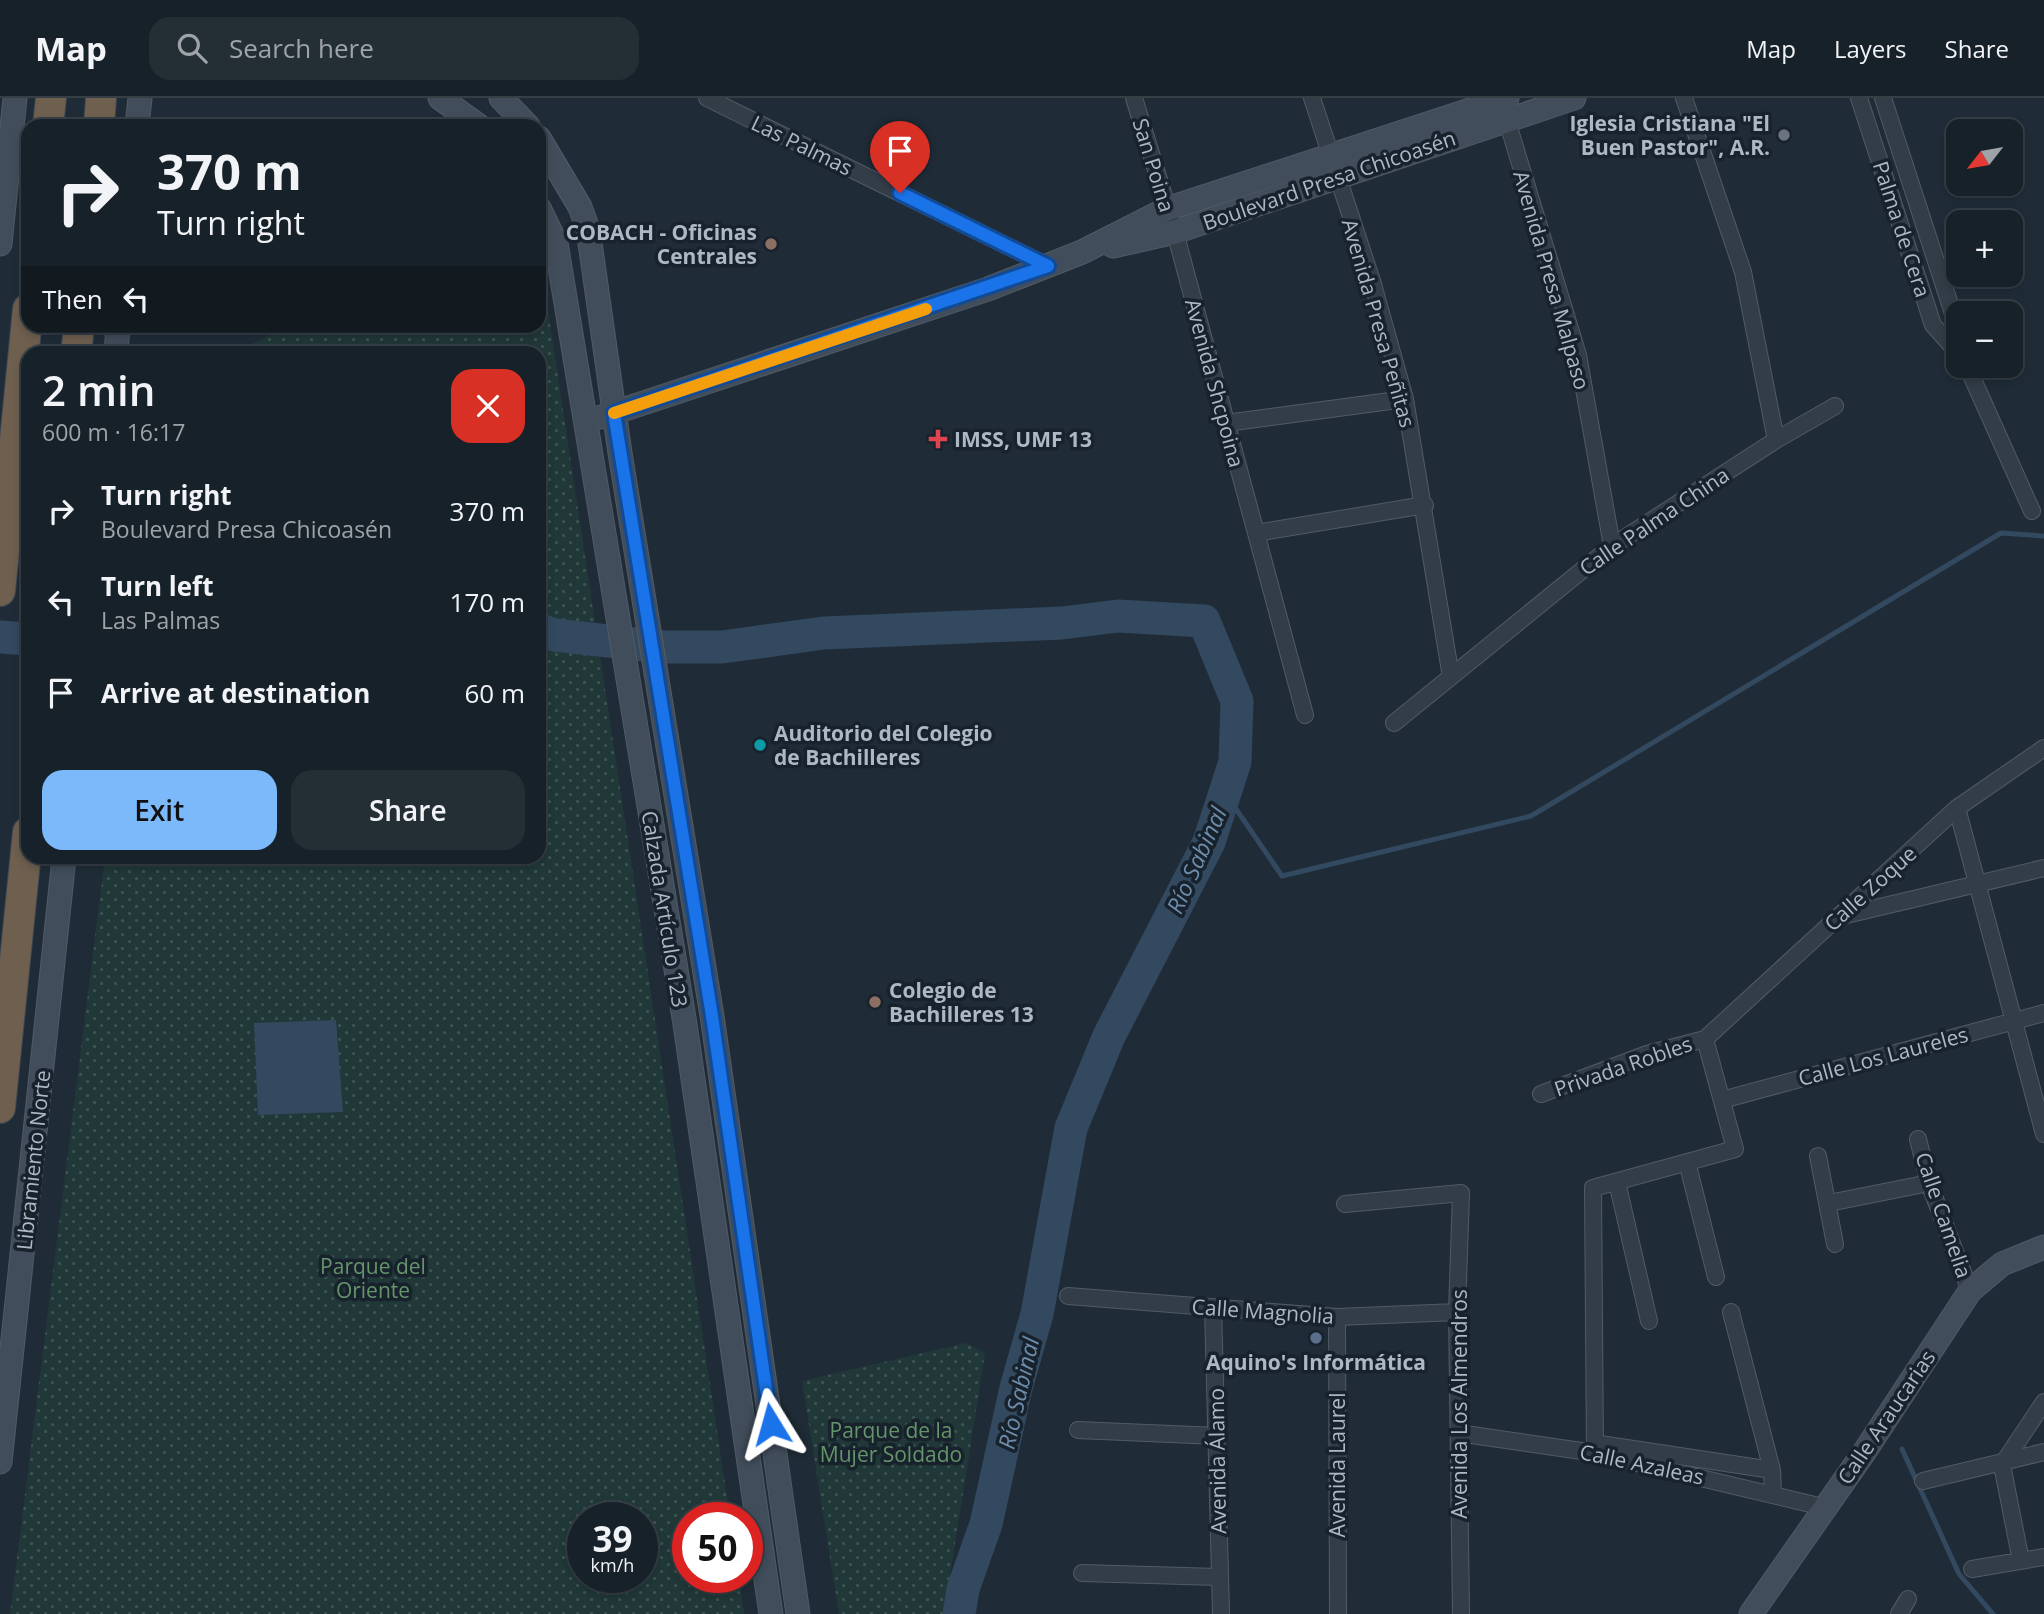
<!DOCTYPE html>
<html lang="en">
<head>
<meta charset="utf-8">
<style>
	:root { --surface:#172129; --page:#242e35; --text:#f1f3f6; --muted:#9ea3a8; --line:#363e46; --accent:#7cb9fa }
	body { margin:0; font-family:"Open Sans",sans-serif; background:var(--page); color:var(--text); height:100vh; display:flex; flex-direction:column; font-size:26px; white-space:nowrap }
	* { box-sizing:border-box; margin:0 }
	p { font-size:23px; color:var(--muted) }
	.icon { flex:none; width:38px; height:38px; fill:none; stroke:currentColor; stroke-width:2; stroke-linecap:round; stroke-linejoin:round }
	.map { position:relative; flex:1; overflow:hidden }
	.side { position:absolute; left:21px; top:248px; width:525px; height:518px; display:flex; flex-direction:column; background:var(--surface); border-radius:21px; box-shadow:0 4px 10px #0003,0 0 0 2px var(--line) }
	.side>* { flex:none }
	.hud { position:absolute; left:21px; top:21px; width:525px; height:214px; border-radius:21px; box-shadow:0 4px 10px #0003,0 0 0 2px var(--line); background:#172129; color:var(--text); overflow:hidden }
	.needle { width:46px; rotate:239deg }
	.fabs { position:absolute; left:1946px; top:21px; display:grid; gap:14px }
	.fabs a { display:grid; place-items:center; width:77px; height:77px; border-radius:14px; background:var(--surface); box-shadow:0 4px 10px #0003,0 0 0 2px var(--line); font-size:35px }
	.speed { position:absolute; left:567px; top:1404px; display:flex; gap:14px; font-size:35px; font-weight:700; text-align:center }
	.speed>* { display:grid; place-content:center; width:91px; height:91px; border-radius:50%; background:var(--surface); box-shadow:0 4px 10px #0003,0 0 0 2px var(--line); line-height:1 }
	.speed small { font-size:18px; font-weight:400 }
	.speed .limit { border:10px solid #d22; background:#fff; color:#111 }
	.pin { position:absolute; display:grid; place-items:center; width:60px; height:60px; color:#fff; margin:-72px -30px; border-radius:50% 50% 50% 0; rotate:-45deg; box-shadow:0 0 7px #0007 }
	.pin .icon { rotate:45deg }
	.me { position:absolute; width:77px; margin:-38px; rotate:352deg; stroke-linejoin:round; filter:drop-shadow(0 0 5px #0008) }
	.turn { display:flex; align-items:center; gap:24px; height:147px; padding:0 21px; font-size:32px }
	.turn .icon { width:91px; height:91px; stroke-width:2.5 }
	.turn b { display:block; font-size:49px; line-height:60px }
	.then { display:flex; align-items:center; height:66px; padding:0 21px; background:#0003; gap:14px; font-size:26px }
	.round { display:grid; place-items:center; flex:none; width:74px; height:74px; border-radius:21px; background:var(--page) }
	.overview { display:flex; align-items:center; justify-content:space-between; height:119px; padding:0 21px }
	h1 { font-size:42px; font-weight:600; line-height:52px }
	.cta { display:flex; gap:14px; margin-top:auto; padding:14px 21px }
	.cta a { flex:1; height:80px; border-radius:21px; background:var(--accent); color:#111; font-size:28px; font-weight:600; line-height:80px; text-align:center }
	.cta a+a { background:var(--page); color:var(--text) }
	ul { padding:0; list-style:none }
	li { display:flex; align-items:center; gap:21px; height:91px; padding:0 21px }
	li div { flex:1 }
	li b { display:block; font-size:26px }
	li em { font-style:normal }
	header { display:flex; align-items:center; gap:42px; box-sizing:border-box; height:98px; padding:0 35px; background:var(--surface); border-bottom:2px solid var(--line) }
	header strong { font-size:33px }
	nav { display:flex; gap:38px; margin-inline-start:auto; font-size:24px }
	.search { width:490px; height:63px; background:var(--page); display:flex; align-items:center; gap:18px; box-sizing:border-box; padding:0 24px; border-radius:21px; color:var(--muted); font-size:26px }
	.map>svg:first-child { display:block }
	.park { fill:url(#park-dots); fill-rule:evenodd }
	.water { fill:#32495f }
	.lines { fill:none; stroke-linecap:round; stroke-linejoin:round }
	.stream { stroke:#32495f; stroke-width:5 }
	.river { stroke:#32495f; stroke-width:33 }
	.street-casing { stroke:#505b66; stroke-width:18 }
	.secondary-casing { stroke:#505b66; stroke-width:25 }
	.highway-casing { stroke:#3d4852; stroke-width:32 }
	.street { stroke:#333d48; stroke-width:16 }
	.secondary { stroke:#414d5b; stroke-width:23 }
	.highway { stroke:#6e5f4f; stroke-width:30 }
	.route-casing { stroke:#114b97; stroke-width:18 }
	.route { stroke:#1a73e8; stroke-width:12 }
	.slow { stroke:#f59e0b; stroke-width:12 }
	.worship-dot { fill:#6b7280; stroke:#18222c; stroke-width:2.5 }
	.education-dot { fill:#8d6e63; stroke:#18222c; stroke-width:2.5 }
	.health-dot { fill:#e0444e; stroke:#18222c; stroke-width:2.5 }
	.culture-dot { fill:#0f9aa8; stroke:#18222c; stroke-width:2.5 }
	.service-dot { fill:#5c6f8a; stroke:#18222c; stroke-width:2.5 }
	.labels { text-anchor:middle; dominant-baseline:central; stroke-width:7; stroke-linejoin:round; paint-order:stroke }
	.poi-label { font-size:21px; font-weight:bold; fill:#adb8c5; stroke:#18222c; text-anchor:start }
	.street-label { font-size:21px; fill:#adb8c5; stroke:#18222c }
	.park-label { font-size:21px; fill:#64956a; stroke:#18222c }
	.water-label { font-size:23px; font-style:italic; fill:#6c8caa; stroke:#18222c }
</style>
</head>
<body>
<header>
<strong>Map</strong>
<div class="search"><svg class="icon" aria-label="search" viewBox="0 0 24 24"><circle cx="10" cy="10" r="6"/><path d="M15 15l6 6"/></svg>Search here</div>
<nav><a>Map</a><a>Layers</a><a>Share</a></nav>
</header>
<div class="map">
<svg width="2044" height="1516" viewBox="0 0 2044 1516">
	<defs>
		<pattern id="park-dots" width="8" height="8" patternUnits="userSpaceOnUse" patternTransform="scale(1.75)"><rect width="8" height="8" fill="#213838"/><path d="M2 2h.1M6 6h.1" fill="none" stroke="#3f5353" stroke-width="1.8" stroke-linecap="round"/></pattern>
	</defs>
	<rect width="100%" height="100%" fill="#1f2c37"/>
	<path class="park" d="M 539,153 L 730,1419 L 688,1419 L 688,1479 L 739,1479 L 744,1516 L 10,1516 L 105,760 L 539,760 L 539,256 L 234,255 L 288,228 L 539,228 ZM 583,1419 L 642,1419 L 642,1479 L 583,1479 Z
		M 966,1245 L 985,1255 L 944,1516 L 839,1516 L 802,1283 Z"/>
	<path class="water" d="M 336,922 L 343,1014 L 258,1017 L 254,925 Z"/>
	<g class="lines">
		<path class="stream" d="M 1225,695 L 1282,778 L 1531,718 L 2001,435 L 2044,438
			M 1902,1351 L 1959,1476 L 1993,1516"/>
		<path class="river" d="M 539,531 L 554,537 L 662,549 L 722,549 L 824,535 L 1062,525 L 1118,518 L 1204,523 L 1237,603 L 1235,664 L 1209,744 L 1109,938 L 1071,1030 L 1037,1216 L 1016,1290 L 986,1426 L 963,1491 L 959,1516
			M 0,539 L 28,541"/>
		<g class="street-casing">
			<path id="street" d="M 707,0 L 1048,168
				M 1134,0 L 1175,134 L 1305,617
				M 1312,0 L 1372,183 L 1405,301 L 1451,579
				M 1684,0 L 1743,174 L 1776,342
				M 1859,0 L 1933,227 L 1958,255
				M 1883,0 L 1958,231
				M 1505,16 L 1578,257 L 1612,448
				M 1967,268 L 2032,413
				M 1226,325 L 1405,301
				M 1256,435 L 1425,407
				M 1394,625 L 1612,448 L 1776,342 L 1835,308
				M 1957,710 L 2044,1036
				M 1842,818 L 2044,770
				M 1705,941 L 1957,710 L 2044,650
				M 1541,996 L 1647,956 L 1705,941
				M 1722,1002 L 2044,915
				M 1918,1041 L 1929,1085 L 1970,1193
				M 1818,1058 L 1835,1146
				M 1687,1064 L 1716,1179
				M 1617,1084 L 1649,1223
				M 1829,1105 L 1929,1085
				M 1345,1106 L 1461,1095 L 1457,1214 L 1461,1516
				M 1068,1198 L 1337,1219 L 1457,1214
				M 1213,1209 L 1221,1516
				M 1731,1214 L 1772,1372 L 1773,1395
				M 1337,1219 L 1338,1516
				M 1078,1332 L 1217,1338
				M 1458,1335 L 1595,1355 L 1823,1409
				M 1600,1346 L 1772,1372
				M 1595,1355 L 1593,1090 L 1735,1051 L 1705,941
				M 2002,1367 L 2021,1463
				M 2002,1367 L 2044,1304
				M 1923,1383 L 2044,1354
				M 1972,1471 L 2044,1459
				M 1082,1475 L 1218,1479
				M 1899,1516 L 1908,1501"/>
		</g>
		<g class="secondary-casing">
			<path id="secondary" d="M 440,0 L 479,28
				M 501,0 L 528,28
				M 137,28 L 140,0
				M 539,40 L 580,109 L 588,131 L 620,355 L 712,918 L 798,1516
				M 539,110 L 556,145 L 685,926 L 771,1516
				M 0,146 L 15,0
				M 1113,148 L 1175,134 L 1574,0
				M 116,256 L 118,228
				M 601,319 L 988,191 L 1082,154 L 1167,111 L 1507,0
				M 0,1364 L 64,760
				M 1751,1516 L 1865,1353 L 1970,1193 L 2002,1166 L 2044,1149"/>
		</g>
		<g class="highway-casing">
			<path id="highway" d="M 48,28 L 51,0
				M 99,28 L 101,0
				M 76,256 L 79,228
				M 0,493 L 28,211
				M 0,1010 L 28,734"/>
		</g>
		<use href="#street" class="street"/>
		<use href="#secondary" class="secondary"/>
		<use href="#highway" class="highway"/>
	</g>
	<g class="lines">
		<g class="route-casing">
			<path id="route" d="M 771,1326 L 712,918 L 614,315 L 1048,168 L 900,95"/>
		</g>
		<use href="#route" class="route"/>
		<path class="slow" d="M 614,315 L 926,211"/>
	</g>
	<circle class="worship-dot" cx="1784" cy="37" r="7"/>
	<g class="education-dot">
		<circle cx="771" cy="146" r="7"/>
		<circle cx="875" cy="904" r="7"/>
	</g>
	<path class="health-dot" d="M934.5 330.5h7v7h7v7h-7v7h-7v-7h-7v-7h7z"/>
	<circle class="culture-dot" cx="760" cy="647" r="7"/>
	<circle class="service-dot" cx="1316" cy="1240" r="7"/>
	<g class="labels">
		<g class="poi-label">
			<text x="1770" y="25" text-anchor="end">Iglesia Cristiana "El<tspan x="1770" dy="24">Buen Pastor", A.R.</tspan></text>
			<text x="757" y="134" text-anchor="end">COBACH - Oficinas<tspan x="757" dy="24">Centrales</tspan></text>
			<text x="954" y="341">IMSS, UMF 13</text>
			<text x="774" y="635">Auditorio del Colegio<tspan x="774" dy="24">de Bachilleres</tspan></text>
			<text x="889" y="892">Colegio de<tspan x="889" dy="24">Bachilleres 13</tspan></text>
			<text x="1316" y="1264" text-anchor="middle">Aquino's Informática</text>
		</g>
		<g class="street-label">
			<text transform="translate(802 47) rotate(26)">Las Palmas</text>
			<text transform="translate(1154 67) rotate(73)">San Poina</text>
			<text transform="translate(1329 82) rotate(-19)">Boulevard Presa Chicoasén</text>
			<text transform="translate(1902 131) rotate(72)">Palma de Cera</text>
			<text transform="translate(1552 182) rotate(74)">Avenida Presa Malpaso</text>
			<text transform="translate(1379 225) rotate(74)">Avenida Presa Peñitas</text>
			<text transform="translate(1215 285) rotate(75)">Avenida Shcpoina</text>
			<text transform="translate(1654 423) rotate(-34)">Calle Palma China</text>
			<text transform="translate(1870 790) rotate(-42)">Calle Zoque</text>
			<text transform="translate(665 811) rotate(81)">Calzada Artículo 123</text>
			<text transform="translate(1883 958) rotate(-15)">Calle Los Laureles</text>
			<text transform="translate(1623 968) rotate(-19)">Privada Robles</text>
			<text transform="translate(33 1062) rotate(-84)">Libramiento Norte</text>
			<text transform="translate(1944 1117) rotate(71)">Calle Camelia</text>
			<text transform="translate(1263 1213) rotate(4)">Calle Magnolia</text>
			<text transform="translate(1459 1306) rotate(-90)">Avenida Los Almendros</text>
			<text transform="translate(1886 1319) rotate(-56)">Calle Araucarias</text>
			<text transform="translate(1217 1363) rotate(-91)">Avenida Álamo</text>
			<text transform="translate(1642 1366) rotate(12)">Calle Azaleas</text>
			<text transform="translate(1337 1367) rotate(-90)">Avenida Laurel</text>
		</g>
		<g class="park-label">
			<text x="373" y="1168">Parque del<tspan x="373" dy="24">Oriente</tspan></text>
			<text x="891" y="1332">Parque de la<tspan x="891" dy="24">Mujer Soldado</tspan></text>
		</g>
		<g class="water-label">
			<text transform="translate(1196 762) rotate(-66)">Río Sabinal</text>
			<text transform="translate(1018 1295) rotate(-77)">Río Sabinal</text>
		</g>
	</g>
</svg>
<div class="fabs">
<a><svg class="needle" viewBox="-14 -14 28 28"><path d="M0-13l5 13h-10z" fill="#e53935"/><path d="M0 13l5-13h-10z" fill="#9ea3a8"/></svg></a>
<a>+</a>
<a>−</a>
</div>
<div class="speed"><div>39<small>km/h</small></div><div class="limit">50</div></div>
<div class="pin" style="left:900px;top:95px;background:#d93025"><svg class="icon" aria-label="arrive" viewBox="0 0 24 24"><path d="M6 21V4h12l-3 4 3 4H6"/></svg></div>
<svg class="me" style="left:771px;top:1326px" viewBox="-20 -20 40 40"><path d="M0-17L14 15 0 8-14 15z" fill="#1a73e8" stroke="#fff" stroke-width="4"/></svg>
<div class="hud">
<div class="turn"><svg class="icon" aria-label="right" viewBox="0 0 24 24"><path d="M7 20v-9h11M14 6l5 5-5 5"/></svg><div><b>370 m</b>Turn right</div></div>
<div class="then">Then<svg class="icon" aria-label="left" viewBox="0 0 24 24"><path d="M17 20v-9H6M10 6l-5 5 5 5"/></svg></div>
</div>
<section class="side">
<div class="overview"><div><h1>2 min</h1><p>600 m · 16:17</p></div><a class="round" style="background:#d93025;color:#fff"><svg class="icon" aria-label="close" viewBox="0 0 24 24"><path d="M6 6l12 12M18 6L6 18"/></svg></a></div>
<ul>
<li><svg class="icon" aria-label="right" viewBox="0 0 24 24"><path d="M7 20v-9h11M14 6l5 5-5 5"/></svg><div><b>Turn right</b><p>Boulevard Presa Chicoasén</p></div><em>370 m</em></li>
<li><svg class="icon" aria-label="left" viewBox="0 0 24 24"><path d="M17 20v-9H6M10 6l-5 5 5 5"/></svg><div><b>Turn left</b><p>Las Palmas</p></div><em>170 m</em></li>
<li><svg class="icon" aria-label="arrive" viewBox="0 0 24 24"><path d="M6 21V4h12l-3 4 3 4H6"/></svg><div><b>Arrive at destination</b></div><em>60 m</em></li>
</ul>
<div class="cta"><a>Exit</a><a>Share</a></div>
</section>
</div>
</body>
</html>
